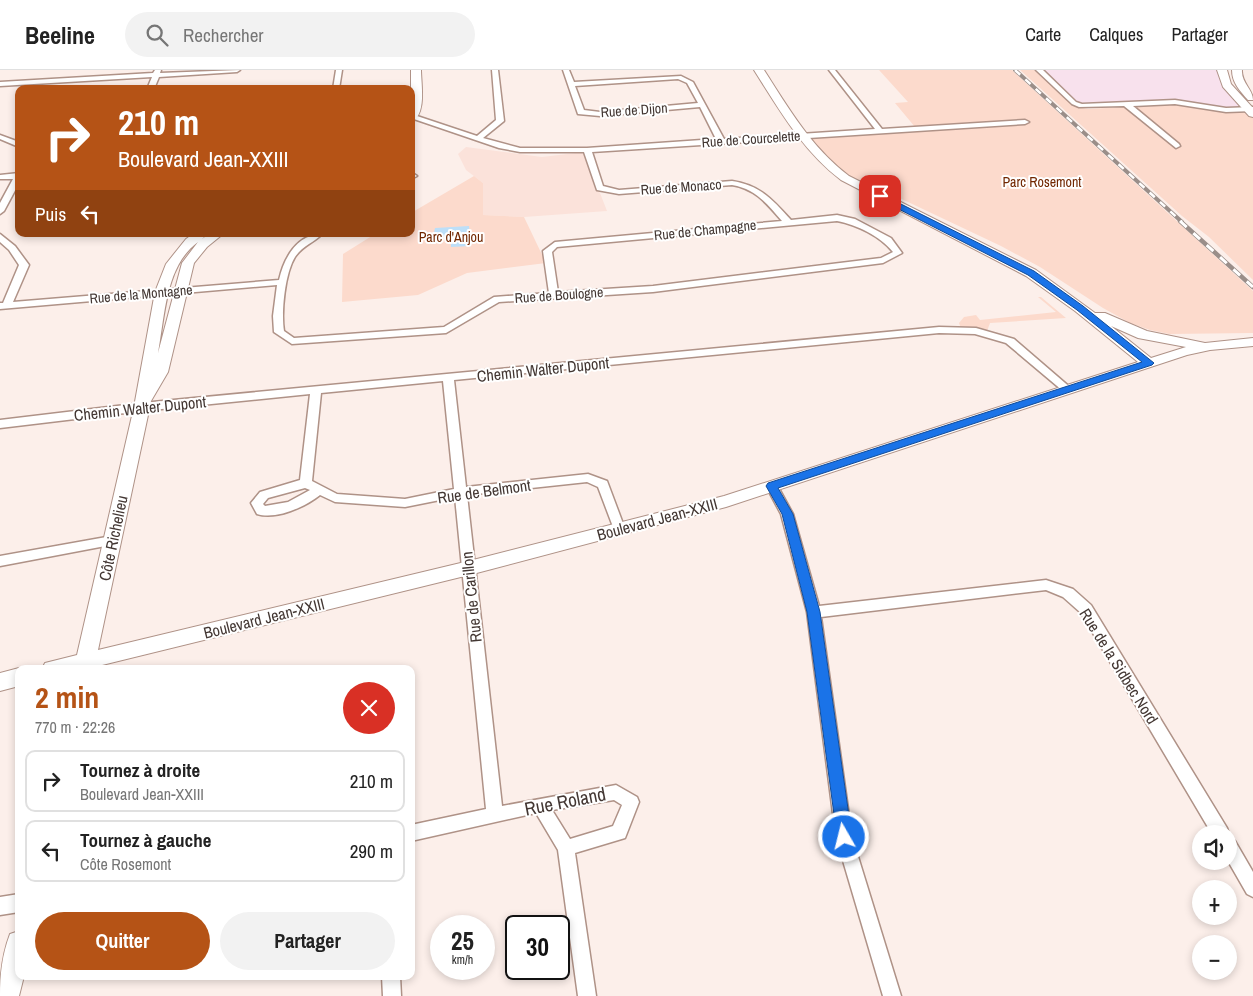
<!DOCTYPE html>
<html lang="fr">
<head>
<meta charset="utf-8">
<style>
	:root { --surface:#fff; --page:#f2f2f2; --text:#222; --muted:#767676; --line:#e0e0e0; --accent:#b55316 }
	body { margin:0; font-family:"Archivo Narrow",sans-serif; background:var(--page); color:var(--text); height:100vh; display:flex; flex-direction:column; font-size:19px; white-space:nowrap }
	* { box-sizing:border-box; margin:0 }
	p { font-size:16px; color:var(--muted) }
	.icon { flex:none; width:28px; height:28px; fill:none; stroke:currentColor; stroke-width:2; stroke-linecap:round; stroke-linejoin:round }
	.map { position:relative; flex:1; overflow:hidden }
	.panel { position:absolute; left:15px; top:595px; width:400px; height:315px; display:flex; flex-direction:column; background:var(--surface); border-radius:10px; box-shadow:0 2px 8px #0003 }
	.panel>* { flex:none }
	.guide { position:absolute; left:15px; top:15px; width:400px; height:152px; border-radius:10px; box-shadow:0 2px 8px #0003; background:#b55316; color:#fff; overflow:hidden }
	.fabs { position:absolute; left:1192px; top:755px; display:grid; gap:10px }
	.fabs a { display:grid; place-items:center; width:45px; height:45px; border-radius:50%; background:var(--surface); box-shadow:0 2px 8px #0003; font-size:25px }
	.speed { position:absolute; left:430px; top:845px; display:flex; gap:10px; font-size:25px; font-weight:700; text-align:center }
	.speed>* { display:grid; place-content:center; width:65px; height:65px; border-radius:50%; background:var(--surface); box-shadow:0 2px 8px #0003; line-height:1 }
	.speed small { font-size:12px; font-weight:400 }
	.speed .limit { border:2px solid #111; border-radius:8px; background:#fff; color:#111 }
	.pin { position:absolute; display:grid; place-items:center; width:42px; height:42px; color:#fff; margin:-21px; border-radius:10px; box-shadow:0 2px 8px #0006 }
	.me { position:absolute; width:55px; margin:-28px; rotate:352deg; stroke-linejoin:round; filter:drop-shadow(0 0 4px #0008) }
	.turn { display:flex; align-items:center; gap:18px; height:105px; padding:0 20px; font-size:22px }
	.turn .icon { width:65px; height:65px; stroke-width:2.5 }
	.turn b { display:block; font-size:35px; line-height:42px }
	.then { display:flex; align-items:center; height:48px; padding:0 20px; background:#0003; gap:10px; font-size:19px }
	.round { display:grid; place-items:center; flex:none; width:52px; height:52px; border-radius:26px; background:var(--page) }
	.head { display:flex; align-items:center; justify-content:space-between; height:85px; padding:0 20px }
	h1 { font-size:30px; font-weight:700; line-height:38px; color:var(--accent) }
	.button { display:flex; gap:10px; margin-top:auto; padding:10px 20px }
	.button a { flex:1; height:58px; border-radius:30px; background:var(--accent); color:#fff; font-size:20px; font-weight:700; line-height:58px; text-align:center }
	.button a+a { background:var(--page); color:var(--text) }
	ul { padding:0; list-style:none }
	li { display:flex; align-items:center; gap:15px; height:62px; margin:0 10px 8px; padding:0 10px; border:2px solid var(--line); border-radius:10px }
	li div { flex:1 }
	li b { display:block; font-size:19px }
	li em { font-style:normal }
	header { display:flex; align-items:center; gap:30px; box-sizing:border-box; height:70px; padding:0 25px; background:var(--surface); border-bottom:1px solid var(--line) }
	header strong { font-size:24px }
	nav { display:flex; gap:28px; margin-inline-start:auto; font-size:18px }
	.search { width:350px; height:45px; background:var(--page); display:flex; align-items:center; gap:12px; box-sizing:border-box; padding:0 18px; border-radius:28px; color:var(--muted); font-size:19px }
	.map>svg:first-child { display:block }
	.education { fill:#fbe2da }
	.medical { fill:#f8e1ed }
	.green { fill:#fcdacc }
	.water { fill:#bddff8 }
	.lines { fill:none; stroke-linecap:round; stroke-linejoin:round }
	.street-casing { stroke:#af9287; stroke-width:3 }
	.secondary-casing { stroke:#af9287; stroke-width:2 }
	.street { fill:#fff; fill-rule:evenodd }
	.secondary { fill:#fff; fill-rule:evenodd }
	.rail-far1-casing { stroke:#9a8e89; stroke-width:4 }
	.rail-casing { stroke:#9a8e89; stroke-width:4.5 }
	.rail-far1 { stroke:#fff; stroke-width:2.5; stroke-dasharray:7; stroke-linecap:butt }
	.rail { stroke:#fff; stroke-width:3; stroke-dasharray:9; stroke-linecap:butt }
	.route { fill:#1a73e8; stroke:#114b97 }
	.labels { text-anchor:middle; dominant-baseline:central; stroke-width:4; stroke-linejoin:round; paint-order:stroke }
	.far-street-label { font-size:14px; fill:#433733; stroke:#fff }
	.far-park-label { font-size:14px; fill:#712701; stroke:#fff }
	.street-label { font-size:16px; fill:#433733; stroke:#fff }
	.near-street-label { font-size:19px; fill:#433733; stroke:#fff }
</style>
</head>
<body>
<header>
<strong>Beeline</strong>
<div class="search"><svg class="icon" aria-label="search" viewBox="0 0 24 24"><circle cx="10" cy="10" r="6"/><path d="M15 15l6 6"/></svg>Rechercher</div>
<nav><a>Carte</a><a>Calques</a><a>Partager</a></nav>
</header>
<div class="map">
<svg width="1253" height="926" viewBox="0 0 1253 926">
	<rect width="100%" height="100%" fill="#fcefea"/>
	<path class="education" d="M 466,77 L 542,87 L 584,82 L 607,141 L 524,147 L 483,145 L 483,113 L 466,100 L 458,84 Z"/>
	<path class="medical" d="M 1039,0 L 1223,0 L 1226,15 L 1247,39 L 1226,40 L 1196,34 L 1081,36 L 1074,33 Z"/>
	<path class="green" d="M 879,0 L 1012,0 L 1253,221 L 1253,263 L 1169,264 L 1150,260 L 1130,253 L 1103,238 L 1040,197 L 1001,176 L 889,123 L 868,119 L 847,108 L 800,65 L 915,57 L 895,33 L 908,32 Z
		M 1020,0 L 1036,0 L 1073,36 L 1088,39 L 1176,34 L 1247,43 L 1253,46 L 1253,210 L 1209,167 L 1182,146 Z
		M 474,106 L 483,113 L 483,145 L 524,147 L 546,193 L 467,203 L 418,225 L 342,232 L 343,184 L 375,164 L 411,164 L 411,143 Z
		M 1038,227 L 1041,227 L 1066,248 L 990,253 L 986,264 L 962,261 L 959,253 L 964,247 L 976,245 L 980,250 L 1056,242 Z"/>
	<path class="water" d="M 469,156 L 471,176 L 451,177 L 451,167 L 433,167 L 435,158 Z"/>
	<g class="lines">
		<g class="street-casing">
			<path id="street" d="M 155,0 L 161,0 L 160,3 L 240,0 L 237,2 L 159,7 L 154,19 L 147,19 L 152,7 L 0,16 L 0,12 L 153,3 Z
				M 336,0 L 342,0 L 339,19 L 333,19 Z
				M 492,0 L 498,0 L 504,51 L 483,68 L 520,78 L 587,78 L 716,69 L 700,37 L 600,46 L 578,44 L 563,0 L 569,0 L 574,12 L 681,6 L 693,12 L 724,69 L 875,59 L 829,0 L 835,0 L 882,59 L 1025,50 L 1029,52 L 1025,54 L 592,82 L 603,116 L 619,120 L 732,111 C 760,115 773,130 791,150 L 837,145 L 855,149 L 891,168 L 902,183 L 883,193 L 653,222 L 499,232 L 446,263 L 292,274 L 274,262 L 273,246 L 277,215 L 0,239 L 0,233 L 3,233 L 19,195 L 9,180 L 0,172 L 0,164 L 15,176 L 29,195 L 13,232 L 279,210 C 284,188 297,164 322,164 C 315,172 302,176 295,187 C 285,203 281,242 284,261 L 294,268 L 444,257 L 494,227 L 549,223 L 543,181 L 555,172 L 782,151 C 767,134 756,119 732,115 L 619,124 L 597,120 L 584,82 L 520,82 L 499,78 L 411,48 L 411,44 L 477,66 L 496,50 ZM 678,9 L 687,13 L 698,33 L 600,42 L 584,40 L 575,16 ZM 837,151 C 857,155 880,166 893,182 L 881,188 L 653,216 L 558,222 L 552,182 L 557,177 Z
				M 1036,0 L 1043,0 L 1076,32 L 1082,34 L 1175,30 L 1226,38 L 1253,37 L 1253,41 L 1226,42 L 1175,34 L 1133,36 L 1179,74 L 1180,76 L 1176,78 L 1124,36 L 1079,37 L 1072,34 Z
				M 0,65 L 19,72 L 19,77 L 0,69 Z
				M 411,102 L 417,106 L 411,109 Z
				M 19,103 L 19,113 L 4,141 L 0,144 L 0,133 L 13,109 L 0,109 L 0,105 Z
				M 939,257 L 976,258 L 1014,269 L 1072,319 L 1067,322 L 1063,321 L 1006,273 L 975,264 L 939,263 L 454,310 L 466,417 L 588,404 L 607,411 L 625,459 L 623,462 L 615,462 L 598,417 L 587,412 L 467,425 L 502,736 L 616,715 L 637,727 L 639,732 L 625,768 L 575,783 L 596,926 L 578,926 L 558,780 L 536,743 L 411,771 L 411,755 L 486,739 L 455,427 L 405,437 L 335,432 L 320,425 C 305,437 276,450 257,444 L 251,433 L 260,422 L 300,410 L 310,324 L 142,341 L 0,358 L 0,350 L 142,333 ZM 443,311 L 454,419 L 405,429 L 337,424 L 312,411 L 321,323 ZM 305,418 L 310,420 L 288,432 L 265,436 L 263,434 L 268,428 ZM 614,730 L 622,735 L 613,756 L 570,769 L 552,740 Z
				M 772,412 L 776,413 L 793,444 L 819,536 L 1046,510 L 1073,519 L 1091,535 L 1227,758 L 1229,764 L 1229,765 L 1212,764 L 1081,543 L 1063,527 L 1046,520 L 821,547 L 852,767 L 901,926 L 883,926 L 836,767 L 807,542 L 781,444 L 766,416 Z
				M 112,466 L 116,468 L 118,471 L 116,474 L 0,496 L 0,486 Z
				M 1229,769 L 1235,771 L 1253,802 L 1253,827 L 1247,824 L 1228,791 Z
				M 19,824 L 19,842 L 0,845 L 0,827 Z
				M 382,906 L 400,906 L 401,926 L 383,926 Z"/>
		</g>
		<g class="secondary-casing">
			<path id="secondary" d="M 411,0 L 421,0 C 421,14 427,45 411,52 Z
				M 754,0 L 764,0 C 789,39 811,77 849,106 L 1036,200 L 1095,243 L 1105,243 L 1147,261 L 1205,273 L 1253,268 L 1253,276 L 1210,280 L 1187,285 L 726,437 L 469,505 L 94,597 L 94,599 L 42,599 L 45,593 L 77,585 L 134,337 L 155,222 L 166,194 L 186,169 L 193,164 L 207,164 L 202,169 L 209,164 L 223,164 L 207,177 L 194,193 L 168,302 L 151,331 L 98,580 L 469,491 L 724,426 L 1138,292 L 1075,241 L 1026,206 L 841,110 C 803,81 780,41 754,0 ZM 198,172 L 182,193 L 158,283 C 165,246 165,196 198,172 ZM 1111,256 L 1138,268 L 1186,277 L 1151,288 Z
				M 1217,0 L 1227,0 L 1231,14 L 1253,38 L 1253,47 L 1249,46 L 1223,17 Z
				M 1232,0 L 1242,0 C 1241,13 1253,19 1253,30 L 1248,30 C 1240,21 1232,13 1232,0 Z
				M 19,598 L 19,616 L 0,621 L 0,603 Z
				M 19,861 L 19,906 L 24,906 L 19,926 L 0,926 C 0,904 2,885 10,864 Z"/>
		</g>
		<use href="#street" class="street"/>
		<use href="#secondary" class="secondary"/>
		<g class="rail-far1-casing">
			<path id="rail-far1" d="M 1015,0 L 1182,152"/>
		</g>
		<g class="rail-casing">
			<path id="rail" d="M 1180,151 L 1253,217"/>
		</g>
		<use href="#rail-far1" class="rail-far1"/>
		<use href="#rail" class="rail"/>
	</g>
	<path class="route" d="M 877,125 L 883,125 L 1034,201 L 1083,236 L 1154,293 L 1152,295 L 778,418 L 793,444 L 820,542 L 852,767 L 849,773 L 844,775 L 839,773 L 837,767 L 807,542 L 782,444 L 766,416 L 768,413 L 1142,292 L 1077,240 L 1028,205 L 877,128 Z"/>
	<g class="labels">
		<g class="far-street-label">
			<text transform="translate(634 40) rotate(-4)">Rue de Dijon</text>
			<text transform="translate(751 69) rotate(-4)">Rue de Courcelette</text>
			<text transform="translate(681 117) rotate(-4)">Rue de Monaco</text>
			<text transform="translate(705 160) rotate(-6)">Rue de Champagne</text>
			<text transform="translate(141 224) rotate(-5)">Rue de la Montagne</text>
			<text transform="translate(559 225) rotate(-4)">Rue de Boulogne</text>
		</g>
		<g class="far-park-label">
			<text x="1042" y="112">Parc Rosemont</text>
			<text x="451" y="167">Parc d'Anjou</text>
		</g>
		<g class="street-label">
			<text transform="translate(543 299) rotate(-6)">Chemin Walter Dupont</text>
			<text transform="translate(140 338) rotate(-6)">Chemin Walter Dupont</text>
			<text transform="translate(484 421) rotate(-8)">Rue de Belmont</text>
			<text transform="translate(657 449) rotate(-15)">Boulevard Jean-XXIII</text>
			<text transform="translate(113 468) rotate(-78)">Côte Richelieu</text>
			<text transform="translate(471 527) rotate(-96)">Rue de Carillon</text>
			<text transform="translate(264 548) rotate(-14)">Boulevard Jean-XXIII</text>
			<text transform="translate(1119 596) rotate(58)">Rue de la Sidbec Nord</text>
		</g>
		<g class="near-street-label">
			<text transform="translate(565 731) rotate(-11)">Rue Roland</text>
		</g>
	</g>
</svg>
<div class="fabs">
<a><svg class="icon" aria-label="sound" viewBox="0 0 24 24"><path d="M4 9h4l5-4v14l-5-4H4zM17 9q2 3 0 6"/></svg></a>
<a>+</a>
<a>−</a>
</div>
<div class="speed"><div>25<small>km/h</small></div><div class="limit">30</div></div>
<div class="pin" style="left:880px;top:126px;background:#d93025"><svg class="icon" aria-label="arrive" viewBox="0 0 24 24"><path d="M6 21V4h12l-3 4 3 4H6"/></svg></div>
<svg class="me" style="left:844px;top:767px" viewBox="-20 -20 40 40"><circle r="17" fill="#1a73e8" stroke="#fff" stroke-width="3"/><path d="M0-11L8 9 0 5-8 9z" fill="#fff"/></svg>
<div class="guide">
<div class="turn"><svg class="icon" aria-label="right" viewBox="0 0 24 24"><path d="M7 20v-9h11M14 6l5 5-5 5"/></svg><div><b>210 m</b>Boulevard Jean-XXIII</div></div>
<div class="then">Puis<svg class="icon" aria-label="left" viewBox="0 0 24 24"><path d="M17 20v-9H6M10 6l-5 5 5 5"/></svg></div>
</div>
<section class="panel">
<div class="head"><div><h1>2 min</h1><p>770 m · 22:26</p></div><a class="round" style="background:#d93025;color:#fff"><svg class="icon" aria-label="close" viewBox="0 0 24 24"><path d="M6 6l12 12M18 6L6 18"/></svg></a></div>
<ul>
<li><svg class="icon" aria-label="right" viewBox="0 0 24 24"><path d="M7 20v-9h11M14 6l5 5-5 5"/></svg><div><b>Tournez à droite</b><p>Boulevard Jean-XXIII</p></div><em>210 m</em></li>
<li><svg class="icon" aria-label="left" viewBox="0 0 24 24"><path d="M17 20v-9H6M10 6l-5 5 5 5"/></svg><div><b>Tournez à gauche</b><p>Côte Rosemont</p></div><em>290 m</em></li>
</ul>
<div class="button"><a>Quitter</a><a>Partager</a></div>
</section>
</div>
</body>
</html>
